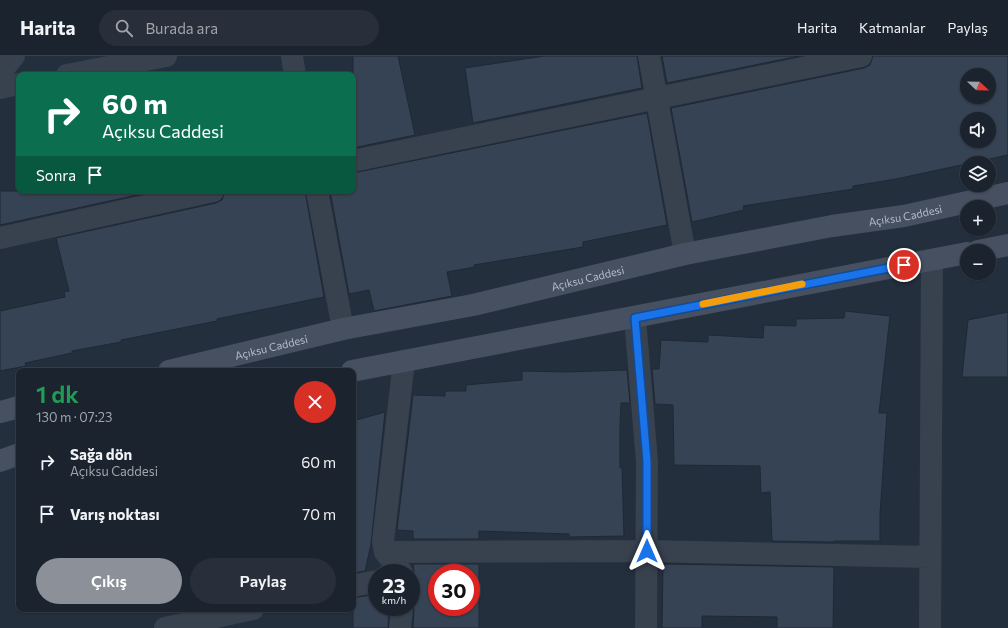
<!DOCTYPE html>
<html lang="tr">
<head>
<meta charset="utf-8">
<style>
	:root { --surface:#1b232e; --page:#282f3a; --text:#f1f3f6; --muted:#a0a4aa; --line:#39404a; --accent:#8c9099 }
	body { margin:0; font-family:Commissioner,sans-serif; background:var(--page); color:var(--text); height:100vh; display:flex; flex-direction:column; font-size:15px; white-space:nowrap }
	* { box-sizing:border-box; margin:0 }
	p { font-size:13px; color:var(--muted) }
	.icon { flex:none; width:22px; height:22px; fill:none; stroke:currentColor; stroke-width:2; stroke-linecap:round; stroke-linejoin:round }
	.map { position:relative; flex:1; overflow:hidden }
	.side { position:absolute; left:16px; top:312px; width:340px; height:244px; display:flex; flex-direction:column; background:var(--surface); border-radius:8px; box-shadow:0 1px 3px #0004,0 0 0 1px var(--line) }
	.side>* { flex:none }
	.guide { position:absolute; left:16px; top:16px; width:340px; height:122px; border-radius:8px; box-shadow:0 1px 3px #0004,0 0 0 1px var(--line); background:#0b6e4f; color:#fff; overflow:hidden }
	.needle { width:26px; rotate:112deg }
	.fabs { position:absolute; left:960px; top:12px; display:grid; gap:8px }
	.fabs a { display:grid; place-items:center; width:36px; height:36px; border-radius:50%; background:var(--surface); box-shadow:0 1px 3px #0004,0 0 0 1px var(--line); font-size:20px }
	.speed { position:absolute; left:368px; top:508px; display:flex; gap:8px; font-size:20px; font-weight:700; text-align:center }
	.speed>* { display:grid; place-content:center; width:52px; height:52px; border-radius:50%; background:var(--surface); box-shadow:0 1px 3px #0004,0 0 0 1px var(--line); line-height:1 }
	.speed small { font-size:10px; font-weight:400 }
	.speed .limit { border:6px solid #d22; background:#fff; color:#111 }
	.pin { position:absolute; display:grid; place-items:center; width:34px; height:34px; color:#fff; margin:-17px; border:2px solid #fff; border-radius:50%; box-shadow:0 1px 4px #0007 }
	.me { position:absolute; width:44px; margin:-22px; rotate:0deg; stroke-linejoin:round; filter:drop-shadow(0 0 3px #0008) }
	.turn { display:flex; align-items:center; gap:14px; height:84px; padding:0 20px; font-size:18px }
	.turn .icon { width:52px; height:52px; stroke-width:2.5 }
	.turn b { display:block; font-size:28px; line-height:34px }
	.then { display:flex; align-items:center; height:38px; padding:0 20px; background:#0003; gap:8px; font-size:15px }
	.round { display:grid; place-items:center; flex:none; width:42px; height:42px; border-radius:21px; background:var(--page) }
	.head { display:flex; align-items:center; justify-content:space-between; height:68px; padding:0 20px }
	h1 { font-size:24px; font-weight:600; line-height:30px; color:#1e9e55 }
	.button { display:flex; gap:8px; margin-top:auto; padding:8px 20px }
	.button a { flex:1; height:46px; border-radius:24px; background:var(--accent); color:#fff; font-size:16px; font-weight:600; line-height:46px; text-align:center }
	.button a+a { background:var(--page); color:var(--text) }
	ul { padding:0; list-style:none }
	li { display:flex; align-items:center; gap:12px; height:52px; padding:0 20px }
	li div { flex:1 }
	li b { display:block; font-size:15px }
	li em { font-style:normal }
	header { display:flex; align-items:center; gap:24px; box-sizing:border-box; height:56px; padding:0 20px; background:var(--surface); border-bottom:1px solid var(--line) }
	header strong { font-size:19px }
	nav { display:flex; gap:22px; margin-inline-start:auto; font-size:14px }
	.search { width:280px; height:36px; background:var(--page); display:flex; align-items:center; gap:10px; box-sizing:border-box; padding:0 14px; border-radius:22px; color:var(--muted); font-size:15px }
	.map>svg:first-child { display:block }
	.building { fill:#364354; stroke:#1f2835; fill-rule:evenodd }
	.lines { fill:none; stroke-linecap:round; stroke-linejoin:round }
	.minor { stroke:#38414e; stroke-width:22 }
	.secondary { stroke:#465061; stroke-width:22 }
	.route-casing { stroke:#114b97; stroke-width:10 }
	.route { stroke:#1a73e8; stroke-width:7 }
	.slow { stroke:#f59e0b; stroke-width:7 }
	.labels { text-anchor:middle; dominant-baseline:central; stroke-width:4; stroke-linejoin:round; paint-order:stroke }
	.street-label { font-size:11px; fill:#b4bcc9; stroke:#1d2633 }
</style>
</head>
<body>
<header>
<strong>Harita</strong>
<div class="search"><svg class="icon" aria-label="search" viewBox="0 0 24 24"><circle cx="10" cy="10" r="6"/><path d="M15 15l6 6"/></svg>Burada ara</div>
<nav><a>Harita</a><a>Katmanlar</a><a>Paylaş</a></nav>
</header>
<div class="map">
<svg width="1008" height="572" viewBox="0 0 1008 572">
	<rect width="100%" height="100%" fill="#242f3e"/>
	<path class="building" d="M 353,0 L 398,0 L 415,79 L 353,92 Z
		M 544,0 L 637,0 L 642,32 L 473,67 L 465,12 Z
		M 662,0 L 799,0 L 667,27 Z
		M 873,0 L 1008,0 L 1008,99 L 896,123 L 853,130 L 853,133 L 743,150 L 744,154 L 692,166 L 671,52 L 864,12 L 870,9 ZM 967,19 L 989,19 L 989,41 L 967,41 ZM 967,63 L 989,63 L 989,85 L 967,85 Z
		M 647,57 L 667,169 L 583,186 L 583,191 L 474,209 L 475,211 L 447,216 L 452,240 L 374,255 L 369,234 L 349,238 L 330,135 L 353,135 L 353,117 Z
		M 0,135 L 155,135 L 0,169 Z
		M 225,135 L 305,135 L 324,241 L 217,263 L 217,265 L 121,284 L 121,286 L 72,295 L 72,297 L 25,307 L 26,310 L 0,315 L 0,255 L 65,241 L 64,236 L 69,235 L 56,182 L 216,147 L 222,144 Z
		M 845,255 L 890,260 L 879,357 L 887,357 L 880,458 L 880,485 L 834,485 L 834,486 L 772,485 L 770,436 L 761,437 L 760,410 L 674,409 L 673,349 L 655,348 L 652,313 L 659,313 L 661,284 L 708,286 L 708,279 L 763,282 L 764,269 L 796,270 L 796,263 L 844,262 Z
		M 1008,256 L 1008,321 L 962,321 L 968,264 Z
		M 627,314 L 630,347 L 621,347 L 620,370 L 620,412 L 622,411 L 624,480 L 569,481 L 569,478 L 479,475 L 479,483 L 413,483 L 413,475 L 397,474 L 413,339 L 445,340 L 445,335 L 466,335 L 466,329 L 522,324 L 522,315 L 566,316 Z
		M 385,356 L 371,488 L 365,515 L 353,517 L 353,365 Z
		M 413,508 L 479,508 L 479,572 L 413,572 L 414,552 L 411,543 L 411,529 L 413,529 L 414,515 ZM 437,517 L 471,517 L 471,551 L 437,551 Z
		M 663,508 L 834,511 L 833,572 L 777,572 L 777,561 L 702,560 L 702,572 L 662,572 Z
		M 377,538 L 377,551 L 389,551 L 388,572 L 353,572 L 353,542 Z"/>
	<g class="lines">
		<path class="minor" d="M 292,0 L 295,19
			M 649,0 L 685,198
			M 0,17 L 14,0
			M 67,19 L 166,0
			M 0,32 L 19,28
			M 353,105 L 861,0
			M 317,135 L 343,273
			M 0,182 L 213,135
			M 635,262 L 647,406 L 646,572
			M 385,496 L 647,495 L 930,501
			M 402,517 L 385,496 L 383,485 L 404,305
			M 353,530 L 377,525
			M 165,572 L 253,553
			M 400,572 L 402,551
			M 930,572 L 932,204"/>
		<g class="secondary">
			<path d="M 978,195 L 1008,189"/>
			<path id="s1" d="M 169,315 L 343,273 L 473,249 L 685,198 L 832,170 L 904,160 L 1008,137"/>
			<path d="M 352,315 L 967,197"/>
			<path d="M 0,356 L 19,351"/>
			<path d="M 0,405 L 19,398"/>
		</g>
	</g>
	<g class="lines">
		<g class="route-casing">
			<path id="route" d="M 647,495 L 647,406 L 635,262 L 904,209"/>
		</g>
		<use href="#route" class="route"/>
		<path class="slow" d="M 703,248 L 802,228"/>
	</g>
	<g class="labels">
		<g class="street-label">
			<text stroke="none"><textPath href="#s1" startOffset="753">Açıksu Caddesi</textPath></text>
			<text stroke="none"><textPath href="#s1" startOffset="429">Açıksu Caddesi</textPath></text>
			<text stroke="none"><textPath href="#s1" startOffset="105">Açıksu Caddesi</textPath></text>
		</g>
	</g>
</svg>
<div class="fabs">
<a><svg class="needle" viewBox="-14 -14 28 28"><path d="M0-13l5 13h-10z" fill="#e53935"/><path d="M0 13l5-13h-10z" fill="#a0a4aa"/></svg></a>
<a><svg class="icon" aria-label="sound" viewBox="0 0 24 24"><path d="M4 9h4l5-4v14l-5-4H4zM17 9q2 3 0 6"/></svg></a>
<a><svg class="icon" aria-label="layers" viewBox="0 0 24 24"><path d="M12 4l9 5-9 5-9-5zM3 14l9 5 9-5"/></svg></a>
<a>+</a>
<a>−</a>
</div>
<div class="speed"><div>23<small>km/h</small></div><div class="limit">30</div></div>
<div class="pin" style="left:904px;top:209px;background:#d93025"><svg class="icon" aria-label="arrive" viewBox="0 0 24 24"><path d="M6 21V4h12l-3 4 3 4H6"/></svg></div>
<svg class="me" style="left:647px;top:495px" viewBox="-20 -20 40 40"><path d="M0-17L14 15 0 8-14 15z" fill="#1a73e8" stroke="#fff" stroke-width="4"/></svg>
<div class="guide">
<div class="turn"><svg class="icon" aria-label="right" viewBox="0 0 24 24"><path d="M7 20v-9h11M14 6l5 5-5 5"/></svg><div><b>60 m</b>Açıksu Caddesi</div></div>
<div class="then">Sonra<svg class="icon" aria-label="arrive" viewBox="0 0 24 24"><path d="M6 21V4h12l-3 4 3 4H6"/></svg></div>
</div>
<section class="side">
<div class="head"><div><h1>1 dk</h1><p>130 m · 07:23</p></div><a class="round" style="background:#d93025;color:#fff"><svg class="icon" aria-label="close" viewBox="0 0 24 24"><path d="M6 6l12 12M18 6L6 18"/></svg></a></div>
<ul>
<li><svg class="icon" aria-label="right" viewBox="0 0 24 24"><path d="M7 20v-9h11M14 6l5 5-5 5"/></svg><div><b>Sağa dön</b><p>Açıksu Caddesi</p></div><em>60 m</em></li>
<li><svg class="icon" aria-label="arrive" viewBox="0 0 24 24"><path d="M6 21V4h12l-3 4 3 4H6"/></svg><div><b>Varış noktası</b></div><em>70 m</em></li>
</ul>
<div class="button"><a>Çıkış</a><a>Paylaş</a></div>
</section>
</div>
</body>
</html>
